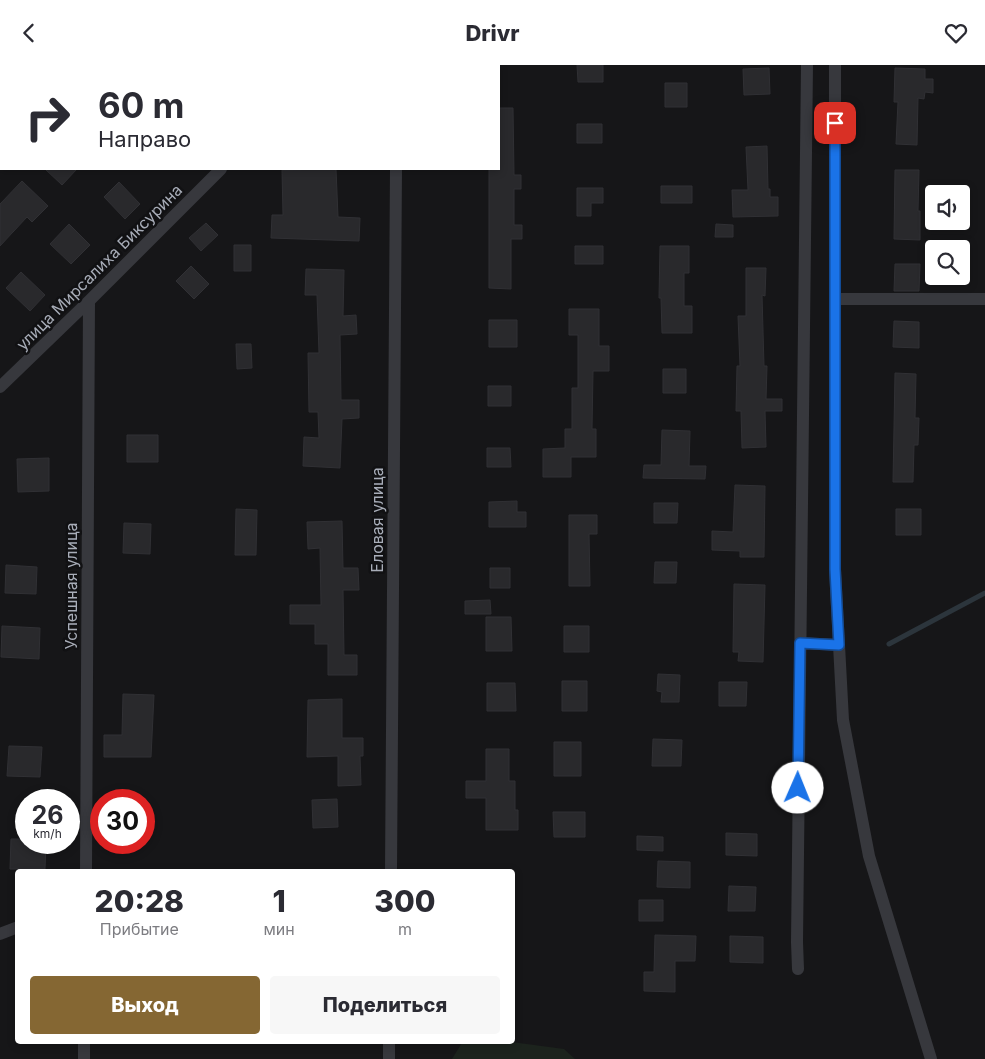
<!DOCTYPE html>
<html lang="ru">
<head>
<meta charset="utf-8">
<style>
	:root { --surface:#fff; --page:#f7f7f7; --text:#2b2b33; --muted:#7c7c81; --accent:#856733 }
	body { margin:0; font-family:Inter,sans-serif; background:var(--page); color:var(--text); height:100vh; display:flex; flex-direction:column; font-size:19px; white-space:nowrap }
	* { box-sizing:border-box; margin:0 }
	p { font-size:16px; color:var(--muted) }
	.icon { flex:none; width:28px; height:28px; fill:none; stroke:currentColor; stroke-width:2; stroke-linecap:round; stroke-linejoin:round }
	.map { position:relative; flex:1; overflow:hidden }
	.drawer { position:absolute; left:15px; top:804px; width:500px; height:175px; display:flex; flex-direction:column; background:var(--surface); border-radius:5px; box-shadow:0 2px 8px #0003 }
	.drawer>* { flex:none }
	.top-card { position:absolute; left:0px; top:0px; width:500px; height:105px; box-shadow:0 2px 8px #0003; background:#fff; color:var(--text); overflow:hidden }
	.tools { position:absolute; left:925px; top:120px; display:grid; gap:10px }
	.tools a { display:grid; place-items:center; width:45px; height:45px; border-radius:5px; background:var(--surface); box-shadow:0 2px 8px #0003; font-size:25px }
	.speed { position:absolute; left:15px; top:724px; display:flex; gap:10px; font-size:25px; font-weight:700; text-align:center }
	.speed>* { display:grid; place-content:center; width:65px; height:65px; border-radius:50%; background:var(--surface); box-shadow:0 2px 8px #0003; line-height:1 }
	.speed small { font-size:12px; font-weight:400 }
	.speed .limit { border:8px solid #d22; background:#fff; color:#111 }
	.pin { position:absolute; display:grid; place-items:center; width:42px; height:42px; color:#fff; margin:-21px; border-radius:10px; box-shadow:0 2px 8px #0006 }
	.me { position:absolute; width:55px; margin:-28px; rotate:1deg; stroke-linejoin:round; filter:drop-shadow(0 0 4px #0008) }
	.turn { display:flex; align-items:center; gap:18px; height:105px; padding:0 15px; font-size:22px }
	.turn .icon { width:65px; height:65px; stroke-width:2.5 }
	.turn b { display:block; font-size:35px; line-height:42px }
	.eta { display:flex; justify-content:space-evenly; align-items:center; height:85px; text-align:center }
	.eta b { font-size:30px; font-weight:800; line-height:35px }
	.primary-button { display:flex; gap:10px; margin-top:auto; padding:10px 15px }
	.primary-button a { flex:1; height:58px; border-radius:5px; background:var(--accent); color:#fff; font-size:20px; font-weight:800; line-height:58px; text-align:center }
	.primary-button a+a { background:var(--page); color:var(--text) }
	header { display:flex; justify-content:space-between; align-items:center; height:65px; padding:0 15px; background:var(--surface); font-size:22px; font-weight:800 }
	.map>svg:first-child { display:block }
	.green { fill:#1c231d }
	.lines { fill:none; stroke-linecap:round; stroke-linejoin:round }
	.stream { stroke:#2c353c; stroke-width:5 }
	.building { fill:#29292c; stroke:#303034 }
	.minor { stroke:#37383d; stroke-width:12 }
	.route-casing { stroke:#114b97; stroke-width:12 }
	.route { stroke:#1a73e8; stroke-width:9 }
	.labels { text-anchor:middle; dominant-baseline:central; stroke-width:5; stroke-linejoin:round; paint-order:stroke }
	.street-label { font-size:16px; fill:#a8adb8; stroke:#111113 }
</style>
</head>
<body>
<header><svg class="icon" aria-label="back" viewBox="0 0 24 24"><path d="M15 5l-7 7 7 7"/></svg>Drivr<svg class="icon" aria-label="heart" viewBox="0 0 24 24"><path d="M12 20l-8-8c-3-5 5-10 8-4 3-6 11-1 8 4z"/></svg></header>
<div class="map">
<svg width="985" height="994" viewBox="0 0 985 994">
	<rect width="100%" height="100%" fill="#161618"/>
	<path class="green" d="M 463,976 L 505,976 L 564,984 L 575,994 L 452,994 Z"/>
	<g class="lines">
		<path class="stream" d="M 889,579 L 985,528"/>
	</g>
	<path class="building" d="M 577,0 L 603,0 L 603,17 L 578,17 Z
		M 769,3 L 770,29 L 744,30 L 743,4 Z
		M 895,3 L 925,4 L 925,14 L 933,14 L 933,28 L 925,27 L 924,34 L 918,33 L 917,80 L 896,79 L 898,37 L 894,37 Z
		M 665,18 L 687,18 L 687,42 L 665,42 Z
		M 499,43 L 513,43 L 514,110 L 521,110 L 521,124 L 514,124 L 514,160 L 522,160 L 522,174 L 511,174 L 511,224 L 489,223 L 489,104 L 499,104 Z
		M 577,59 L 602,59 L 602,78 L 577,78 Z
		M 767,81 L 768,124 L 770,124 L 770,132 L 778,132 L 778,151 L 733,152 L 732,125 L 748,125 L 746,82 Z
		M 45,104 L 77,104 L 62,120 Z
		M 336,104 L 338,152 L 360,153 L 359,176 L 271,173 L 272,150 L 283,150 L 282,105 Z
		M 895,105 L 919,105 L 918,146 L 920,146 L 920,175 L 894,174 Z
		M 22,116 L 48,141 L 32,157 L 27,152 L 0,181 L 0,139 Z
		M 119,117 L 140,139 L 125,154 L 104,132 Z
		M 661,121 L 692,121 L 692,138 L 661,138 Z
		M 577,123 L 603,123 L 603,138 L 591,138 L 591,151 L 577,151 Z
		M 206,158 L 218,170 L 201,186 L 189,173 Z
		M 69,159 L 90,180 L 71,199 L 50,179 Z
		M 716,159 L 733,160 L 733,172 L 715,172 Z
		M 234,180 L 251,180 L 251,206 L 234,206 Z
		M 575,181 L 603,181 L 603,199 L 575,199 Z
		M 660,181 L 689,181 L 689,208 L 684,208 L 684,241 L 692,241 L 692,268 L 662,268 L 661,233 L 659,233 Z
		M 895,199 L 920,199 L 919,226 L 894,226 Z
		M 191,201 L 209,219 L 194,234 L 176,216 Z
		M 746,203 L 766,203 L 765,231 L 762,230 L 764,301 L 767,301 L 766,334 L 782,334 L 782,346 L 765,346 L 766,382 L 742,383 L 741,346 L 736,346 L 737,301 L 740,301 L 738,251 L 746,251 Z
		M 306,204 L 344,205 L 343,251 L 356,250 L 357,269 L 340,270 L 341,335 L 359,335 L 359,353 L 342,354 L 340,403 L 303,401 L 304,372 L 319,373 L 318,347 L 309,347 L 308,288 L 319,288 L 317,230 L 305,230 Z
		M 21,207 L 45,230 L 30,246 L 6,223 Z
		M 569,244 L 599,244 L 599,281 L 609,281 L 609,306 L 593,306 L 592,364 L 596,364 L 596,392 L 571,392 L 571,412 L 543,412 L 543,384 L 565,383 L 565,364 L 572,364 L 572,323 L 578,323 L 578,270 L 569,270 Z
		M 489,255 L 517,255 L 517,282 L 489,282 Z
		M 894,256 L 919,257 L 919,283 L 893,282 Z
		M 236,279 L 251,279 L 252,303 L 237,304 Z
		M 663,304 L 686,304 L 686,328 L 663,328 Z
		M 895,308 L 916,309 L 915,353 L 919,353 L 918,380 L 914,380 L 913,417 L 893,417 Z
		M 488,321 L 511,321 L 511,341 L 488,341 Z
		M 662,365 L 690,366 L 689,401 L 706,401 L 705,414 L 643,413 L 644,400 L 661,400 Z
		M 127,370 L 158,370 L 158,397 L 127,397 Z
		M 487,383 L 510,383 L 511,402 L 487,402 Z
		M 49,393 L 49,426 L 18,427 L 17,394 Z
		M 735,420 L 765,421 L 764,492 L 740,492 L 740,486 L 712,485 L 712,466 L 733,467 Z
		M 517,436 L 517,447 L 526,447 L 526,462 L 489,462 L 489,437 Z
		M 654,438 L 678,438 L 677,458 L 654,458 Z
		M 236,444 L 257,445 L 256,490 L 235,490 Z
		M 896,444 L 921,444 L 921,470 L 896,470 Z
		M 569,450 L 597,450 L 597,469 L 589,469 L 590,521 L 569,521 Z
		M 342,456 L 343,503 L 358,503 L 359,525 L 343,525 L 344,590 L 357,590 L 357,610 L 328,610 L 328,579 L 315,579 L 315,559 L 290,559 L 290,540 L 321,540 L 320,483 L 308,484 L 307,457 Z
		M 124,458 L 151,459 L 150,489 L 123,488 Z
		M 655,497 L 677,497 L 676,518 L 654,518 Z
		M 6,500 L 37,502 L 36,529 L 5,528 Z
		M 490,503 L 510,503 L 510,523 L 490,523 Z
		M 734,519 L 765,520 L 763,597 L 738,596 L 739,587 L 733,587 Z
		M 490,535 L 491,549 L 465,549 L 465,536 Z
		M 486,552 L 511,552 L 512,586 L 486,586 Z
		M 2,561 L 40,563 L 39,594 L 1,592 Z
		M 564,561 L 589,561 L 589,587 L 564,587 Z
		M 658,609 L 680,610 L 679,637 L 661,637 L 662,627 L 657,626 Z
		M 562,616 L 587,616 L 587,646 L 562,646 Z
		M 719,617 L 747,617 L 746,641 L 719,641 Z
		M 487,618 L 515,618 L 516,646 L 487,646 Z
		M 123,629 L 154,630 L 151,692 L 104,692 L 104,670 L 122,670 Z
		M 342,634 L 342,673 L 363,673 L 363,691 L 360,691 L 361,720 L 338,721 L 338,691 L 307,692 L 308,635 Z
		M 653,674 L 682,675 L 681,701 L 652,701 Z
		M 554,677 L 581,677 L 581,711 L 554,711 Z
		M 9,681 L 42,682 L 40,712 L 7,711 Z
		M 486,684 L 509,684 L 509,716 L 515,716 L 515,745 L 518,745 L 518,765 L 486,765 L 486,733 L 466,733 L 466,716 L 486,716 Z
		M 337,734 L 338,762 L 313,763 L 312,735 Z
		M 553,747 L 585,747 L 585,772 L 554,772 Z
		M 726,768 L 757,769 L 757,791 L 726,790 Z
		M 637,771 L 663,772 L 663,786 L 637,785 Z
		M 11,774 L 26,774 L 26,778 L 46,778 L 45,804 L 10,804 Z
		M 658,796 L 690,797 L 690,823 L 657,822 Z
		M 729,821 L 756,822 L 755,846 L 728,846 Z
		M 639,835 L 663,835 L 663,856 L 639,856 Z
		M 655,870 L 696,871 L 695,896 L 675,896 L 675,927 L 644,926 L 644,907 L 654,907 Z
		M 730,871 L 763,872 L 763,898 L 730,897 Z"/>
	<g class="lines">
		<path class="minor" d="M 835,0 L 835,505 L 843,655 L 869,791 L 931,994
			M 69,1 L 70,0
			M 323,1 L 324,0
			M 397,1 L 397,0
			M 0,70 L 1,69
			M 835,234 L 985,234
			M 0,322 L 89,236 L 221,104
			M 800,578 L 839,580
			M 86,806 L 89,236
			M 391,806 L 396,104
			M 0,869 L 18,862
			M 798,904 L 797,877 L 807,0
			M 84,994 L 84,976
			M 389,994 L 389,976"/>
	</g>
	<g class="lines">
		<g class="route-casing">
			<path id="route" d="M 798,723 L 800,578 L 839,580 L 835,504 L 835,58"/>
		</g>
		<use href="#route" class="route"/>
	</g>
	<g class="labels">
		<g class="street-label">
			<text transform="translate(99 202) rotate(-45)">улица Мирсалиха Биксурина</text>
			<text transform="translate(377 455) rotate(-90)">Еловая улица</text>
			<text transform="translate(71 521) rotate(-90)">Успешная улица</text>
		</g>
	</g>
</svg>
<div class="tools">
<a><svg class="icon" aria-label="sound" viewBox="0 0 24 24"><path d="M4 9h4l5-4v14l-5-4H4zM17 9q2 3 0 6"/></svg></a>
<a><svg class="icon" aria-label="search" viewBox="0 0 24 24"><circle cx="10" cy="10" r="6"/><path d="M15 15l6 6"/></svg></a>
</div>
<div class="speed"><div>26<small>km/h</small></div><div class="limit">30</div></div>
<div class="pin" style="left:835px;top:58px;background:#d93025"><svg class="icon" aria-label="arrive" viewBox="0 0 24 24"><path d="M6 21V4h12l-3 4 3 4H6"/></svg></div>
<svg class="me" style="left:798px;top:723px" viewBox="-20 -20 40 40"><circle r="19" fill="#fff"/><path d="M0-13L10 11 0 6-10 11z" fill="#1a73e8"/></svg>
<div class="top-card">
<div class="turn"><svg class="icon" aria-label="right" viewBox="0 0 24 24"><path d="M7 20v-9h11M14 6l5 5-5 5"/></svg><div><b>60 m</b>Направо</div></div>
</div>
<section class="drawer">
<div class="eta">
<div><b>20:28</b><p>Прибытие</p></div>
<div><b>1</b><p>мин</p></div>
<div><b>300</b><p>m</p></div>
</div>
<div class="primary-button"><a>Выход</a><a>Поделиться</a></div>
</section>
</div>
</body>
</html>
